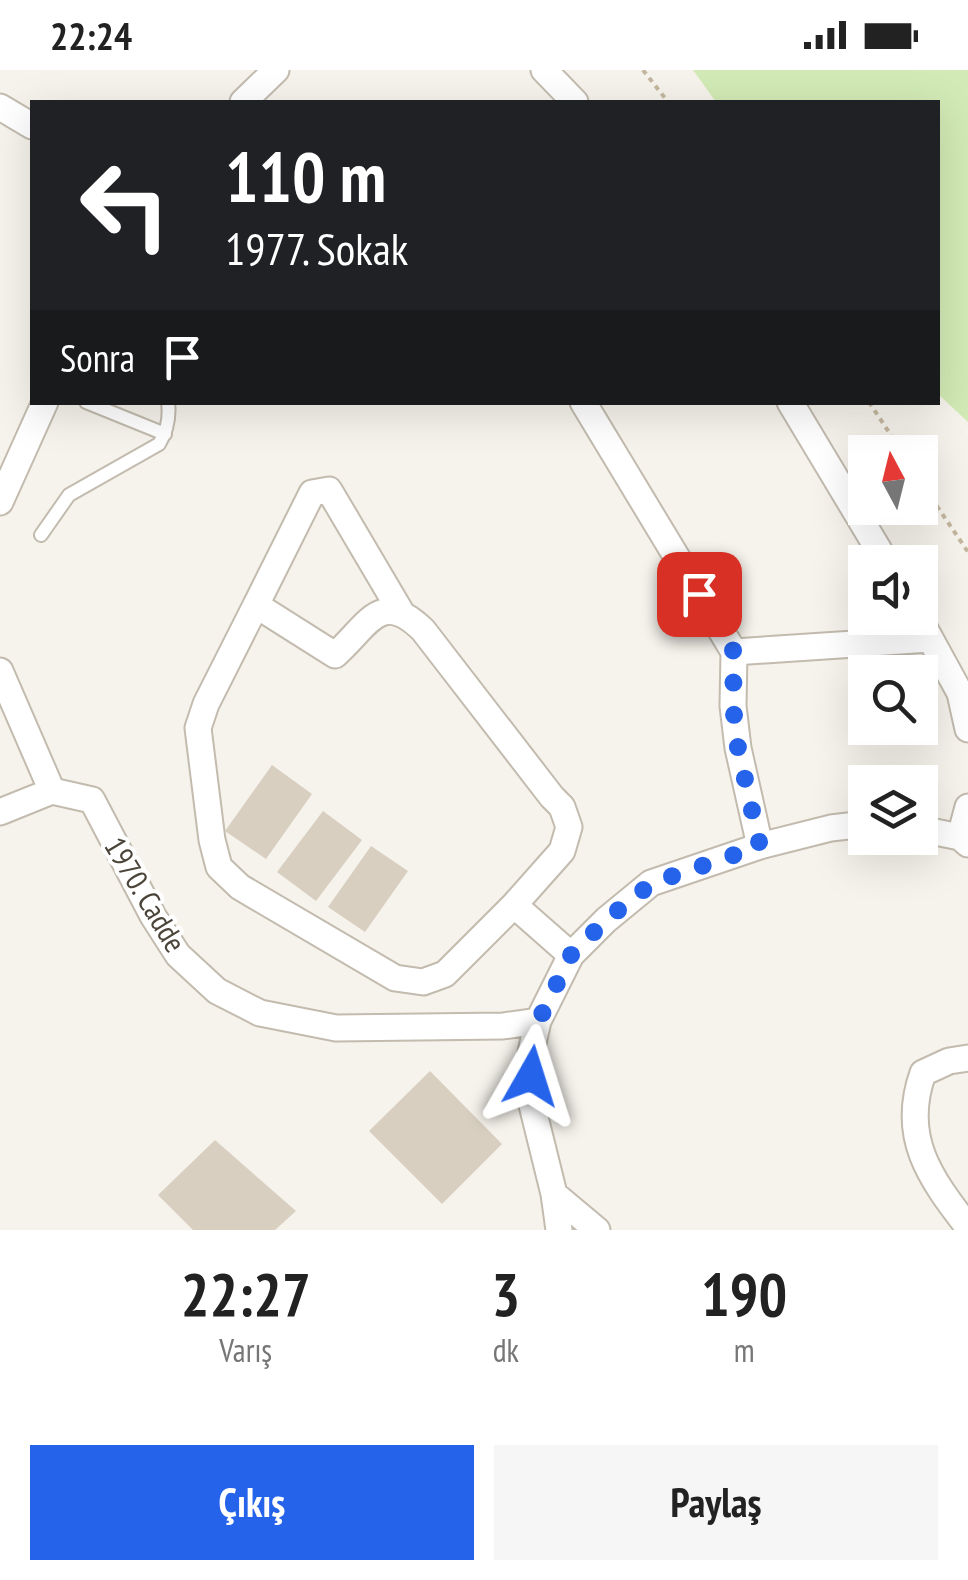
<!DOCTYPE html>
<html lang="tr">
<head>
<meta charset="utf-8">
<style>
	:root { --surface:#fff; --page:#f6f6f6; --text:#222; --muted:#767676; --accent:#2563eb }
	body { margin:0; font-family:"PT Sans Narrow",sans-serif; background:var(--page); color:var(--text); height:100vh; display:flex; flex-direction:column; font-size:38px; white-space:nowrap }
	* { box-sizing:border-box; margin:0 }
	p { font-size:32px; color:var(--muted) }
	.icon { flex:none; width:55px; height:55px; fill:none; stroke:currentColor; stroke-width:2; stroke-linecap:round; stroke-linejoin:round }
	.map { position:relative; height:1160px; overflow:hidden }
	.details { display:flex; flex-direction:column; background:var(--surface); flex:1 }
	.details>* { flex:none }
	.hud { position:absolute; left:30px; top:30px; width:910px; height:305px; border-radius:0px; box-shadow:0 10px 40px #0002; background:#202124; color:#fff; overflow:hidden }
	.needle { width:65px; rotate:353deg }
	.controls { position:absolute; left:848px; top:365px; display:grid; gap:20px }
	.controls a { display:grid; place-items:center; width:90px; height:90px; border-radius:0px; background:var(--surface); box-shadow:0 10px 40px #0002; font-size:50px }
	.pin { position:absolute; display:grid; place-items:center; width:85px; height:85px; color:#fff; margin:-42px; border-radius:20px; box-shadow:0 5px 15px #0006 }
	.me { position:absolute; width:110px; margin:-55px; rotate:6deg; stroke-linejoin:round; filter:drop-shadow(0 0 8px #0008) }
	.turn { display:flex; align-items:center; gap:35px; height:210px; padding:0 30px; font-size:45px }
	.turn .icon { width:130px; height:130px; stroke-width:2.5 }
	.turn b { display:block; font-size:70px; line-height:85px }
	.then { display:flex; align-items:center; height:95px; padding:0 30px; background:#0003; gap:20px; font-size:38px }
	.eta { display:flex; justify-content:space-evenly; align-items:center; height:170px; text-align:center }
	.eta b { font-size:60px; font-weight:800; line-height:70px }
	.button { display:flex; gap:20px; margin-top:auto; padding:20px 30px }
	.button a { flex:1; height:115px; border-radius:0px; background:var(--accent); color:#fff; font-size:40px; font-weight:800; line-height:115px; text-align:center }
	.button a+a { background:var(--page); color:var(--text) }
	.status { display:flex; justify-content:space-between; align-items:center; height:70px; padding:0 50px; background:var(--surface); direction:ltr }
	.status svg { height:28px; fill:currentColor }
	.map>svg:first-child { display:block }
	.green { fill:#d2eab5 }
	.building { fill:#d8cfc1 }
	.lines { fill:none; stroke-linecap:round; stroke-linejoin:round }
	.service-casing { stroke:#c2bbae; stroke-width:16 }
	.minor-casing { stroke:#c2bbae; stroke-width:29 }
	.path { stroke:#c4b79f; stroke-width:4; stroke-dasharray:5 5; stroke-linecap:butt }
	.service { stroke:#fff; stroke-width:12 }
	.minor { stroke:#fff; stroke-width:25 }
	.route { stroke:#2563eb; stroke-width:18; stroke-dasharray:0 32.4 }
	.labels { text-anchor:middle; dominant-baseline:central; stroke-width:8; stroke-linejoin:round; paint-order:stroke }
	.street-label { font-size:30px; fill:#4b4439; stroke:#fff }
</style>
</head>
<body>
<div class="status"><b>22:24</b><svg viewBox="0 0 49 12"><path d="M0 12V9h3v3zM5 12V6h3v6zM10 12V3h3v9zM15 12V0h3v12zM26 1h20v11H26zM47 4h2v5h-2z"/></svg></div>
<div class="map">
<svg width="968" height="1160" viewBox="0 0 968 1160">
	<rect width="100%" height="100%" fill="#f6f3ec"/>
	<path class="green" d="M 693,0 L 968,0 L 968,352 L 938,324 L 938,32 L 716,32 Z"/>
	<path class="building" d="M 272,695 L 312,724 L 266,789 L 225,761 Z
		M 323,741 L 362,770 L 316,831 L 277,802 Z
		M 371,776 L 408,801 L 365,862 L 328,837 Z
		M 430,1001 L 502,1074 L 442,1134 L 369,1061 Z
		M 215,1070 L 296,1141 L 275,1160 L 193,1160 L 158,1125 Z"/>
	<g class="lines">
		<g class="service-casing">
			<path id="service" d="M 86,332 L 165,364
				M 41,465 L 69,425 L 159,374 C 167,361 170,349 168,332"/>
		</g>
		<g class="minor-casing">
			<path id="minor" d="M 544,0 L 575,32
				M 243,32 L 276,0
				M 0,37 L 32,56
				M 583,332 L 734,582 L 733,636 L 738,678 L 760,776
				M 790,332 L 886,492
				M 0,432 L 45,332
				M 256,535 L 335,585 C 368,556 380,518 423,560 L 552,727 L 562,737 L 569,757 L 562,781 L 514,835 L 445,904 L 423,912 L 395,908 L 240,817 L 219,797 L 212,770 L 198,658 L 206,634 Z
				M 256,535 L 312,423 L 329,420 L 401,542
				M 919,548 L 960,623 L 968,659
				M 734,582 L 930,569
				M 0,601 L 52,721 L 0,742
				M 52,721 L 92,730 L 153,846 L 178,885 L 217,921 L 260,943 L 336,958 L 503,956 L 538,951
				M 920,759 L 960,767 L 968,774
				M 960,767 L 968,737
				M 514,835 L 571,885
				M 968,988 L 949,991 L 923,1003 C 900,1067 930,1108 968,1157
				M 554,1124 L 597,1160
				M 559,1160 L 554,1124 L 531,1031 L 531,982 L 538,951 L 571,885 L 606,850 L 651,813 L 760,776 L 831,758 L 865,754"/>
		</g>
		<path class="path" d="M 643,0 L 668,32
			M 869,332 L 902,382
			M 920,411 L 968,482"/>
		<use href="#service" class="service"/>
		<use href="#minor" class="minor"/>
	</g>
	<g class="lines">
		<path class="route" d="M 531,1006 L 531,982 L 538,952 L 571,885 L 606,850 L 652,813 L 760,776 L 738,678 L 733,636 L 734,582 L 699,524"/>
	</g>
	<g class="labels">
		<g class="street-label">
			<text transform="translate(146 824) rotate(59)">1970. Cadde</text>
		</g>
	</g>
</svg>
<div class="controls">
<a><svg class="needle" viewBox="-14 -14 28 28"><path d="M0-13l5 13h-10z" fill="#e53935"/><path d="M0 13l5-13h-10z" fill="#767676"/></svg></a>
<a><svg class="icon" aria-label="sound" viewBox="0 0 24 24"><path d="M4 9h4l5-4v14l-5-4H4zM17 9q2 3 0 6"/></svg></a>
<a><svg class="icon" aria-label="search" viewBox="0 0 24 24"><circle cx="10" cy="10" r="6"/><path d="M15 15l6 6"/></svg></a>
<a><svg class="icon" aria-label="layers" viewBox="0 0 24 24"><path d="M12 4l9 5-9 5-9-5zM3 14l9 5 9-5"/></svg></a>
</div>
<div class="pin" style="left:699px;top:524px;background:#d93025"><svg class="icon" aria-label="arrive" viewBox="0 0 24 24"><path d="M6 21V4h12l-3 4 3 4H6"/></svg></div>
<svg class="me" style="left:531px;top:1006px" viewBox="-20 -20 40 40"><path d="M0-17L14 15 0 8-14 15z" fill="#2563eb" stroke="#fff" stroke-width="4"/></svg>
<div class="hud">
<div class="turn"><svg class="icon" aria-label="left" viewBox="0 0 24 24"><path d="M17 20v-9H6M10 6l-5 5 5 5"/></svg><div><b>110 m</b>1977. Sokak</div></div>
<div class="then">Sonra<svg class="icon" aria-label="arrive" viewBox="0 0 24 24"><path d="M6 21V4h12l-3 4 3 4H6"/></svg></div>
</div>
</div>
<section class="details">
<div class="eta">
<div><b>22:27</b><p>Varış</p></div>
<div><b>3</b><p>dk</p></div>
<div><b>190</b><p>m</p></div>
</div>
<div class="button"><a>Çıkış</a><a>Paylaş</a></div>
</section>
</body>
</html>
